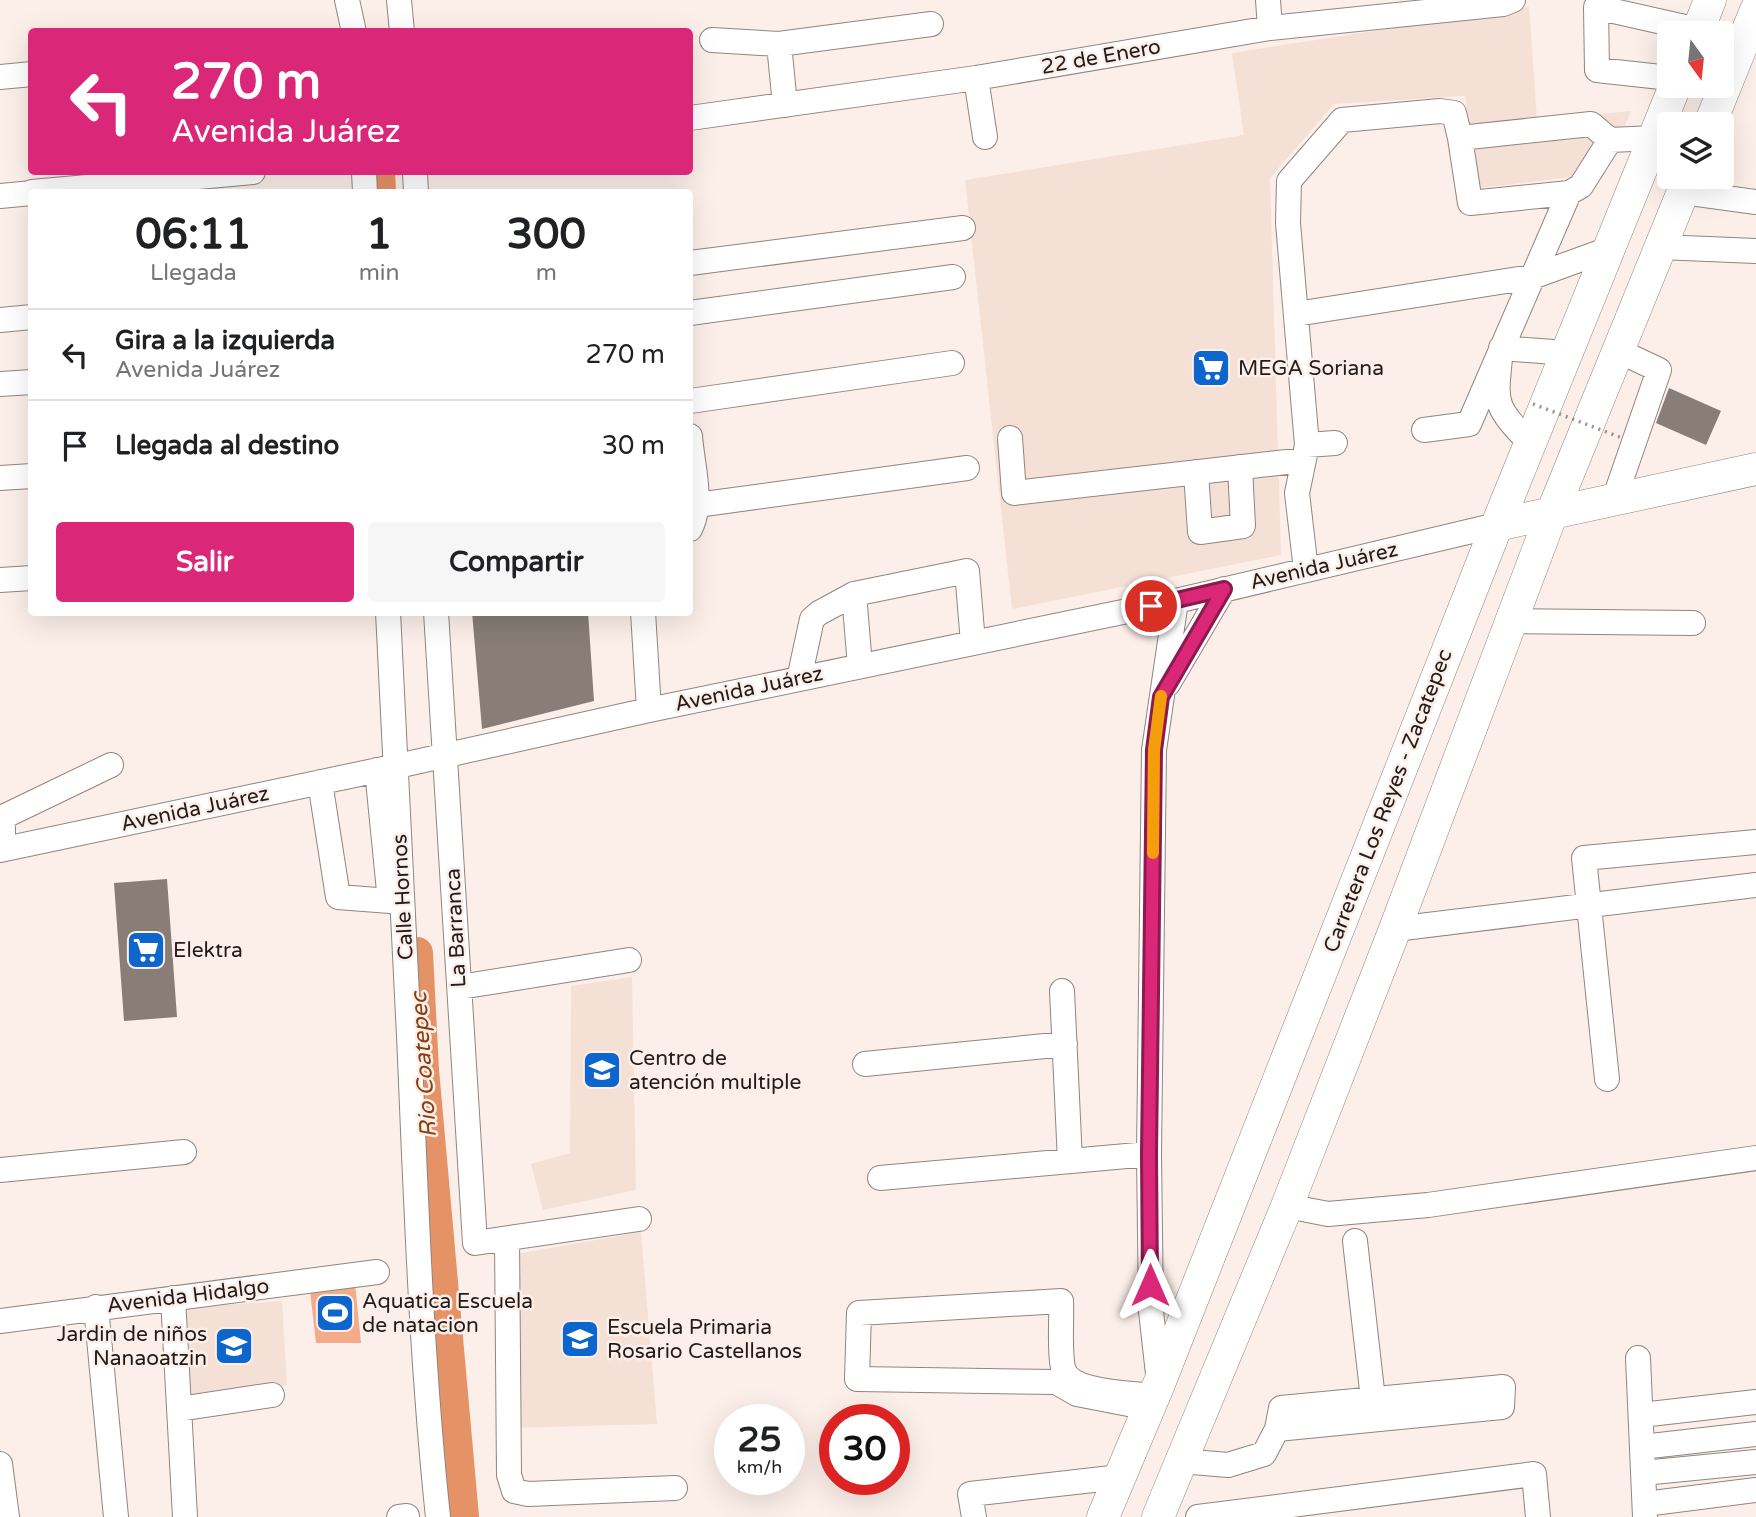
<!DOCTYPE html>
<html lang="es">
<head>
<meta charset="utf-8">
<style>
	:root { --surface:#fff; --page:#f6f6f6; --text:#202124; --muted:#757577; --line:#e0e0e0; --accent:#db2777 }
	body { margin:0; font-family:"Varela Round",sans-serif; background:var(--page); color:var(--text); height:100vh; display:flex; flex-direction:column; font-size:26px; white-space:nowrap }
	* { box-sizing:border-box; margin:0 }
	p { font-size:23px; color:var(--muted) }
	.icon { flex:none; width:38px; height:38px; fill:none; stroke:currentColor; stroke-width:2; stroke-linecap:round; stroke-linejoin:round }
	.map { position:relative; flex:1; overflow:hidden }
	.side { position:absolute; left:28px; top:189px; width:665px; height:427px; display:flex; flex-direction:column; background:var(--surface); border-radius:7px; box-shadow:0 7px 28px #0002 }
	.side>* { flex:none }
	.guide { position:absolute; left:28px; top:28px; width:665px; height:147px; border-radius:7px; box-shadow:0 7px 28px #0002; background:#db2777; color:#fff; overflow:hidden }
	.needle { width:46px; rotate:165deg }
	.fabs { position:absolute; left:1657px; top:21px; display:grid; gap:14px }
	.fabs a { display:grid; place-items:center; width:77px; height:77px; border-radius:7px; background:var(--surface); box-shadow:0 7px 28px #0002; font-size:35px }
	.speed { position:absolute; left:714px; top:1404px; display:flex; gap:14px; font-size:35px; font-weight:700; text-align:center }
	.speed>* { display:grid; place-content:center; width:91px; height:91px; border-radius:50%; background:var(--surface); box-shadow:0 7px 28px #0002; line-height:1 }
	.speed small { font-size:18px; font-weight:400 }
	.speed .limit { border:10px solid #d22; background:#fff; color:#111 }
	.pin { position:absolute; display:grid; place-items:center; width:60px; height:60px; color:#fff; margin:-30px; border:4px solid #fff; border-radius:50%; box-shadow:0 2px 7px #0007 }
	.me { position:absolute; width:77px; margin:-38px; rotate:0deg; stroke-linejoin:round; filter:drop-shadow(0 0 5px #0008) }
	.turn { display:flex; align-items:center; gap:24px; height:147px; padding:0 28px; font-size:32px }
	.turn .icon { width:91px; height:91px; stroke-width:2.5 }
	.turn b { display:block; font-size:49px; line-height:60px }
	.eta { display:flex; justify-content:space-evenly; align-items:center; height:119px; text-align:center }
	.eta b { font-size:42px; font-weight:700; line-height:49px }
	.primary-button { display:flex; gap:14px; margin-top:auto; padding:14px 28px }
	.primary-button a { flex:1; height:80px; border-radius:7px; background:var(--accent); color:#fff; font-size:28px; font-weight:700; line-height:80px; text-align:center }
	.primary-button a+a { background:var(--page); color:var(--text) }
	ul { padding:0; list-style:none }
	li { display:flex; align-items:center; gap:21px; height:91px; padding:0 28px; border-top:2px solid var(--line) }
	li div { flex:1 }
	li b { display:block; font-size:26px }
	li em { font-style:normal }
	.map>svg:first-child { display:block }
	.built { fill:#f5e0d6 }
	.green { fill:#f4ac88 }
	.lines { fill:none; stroke-linecap:round; stroke-linejoin:round }
	.river { stroke:#e69267; stroke-width:32 }
	.building { fill:#887d77 }
	.minor-casing { stroke:#90857f; stroke-width:26 }
	.major-casing { stroke:#90857f; stroke-width:33 }
	.minor { stroke:#fff; stroke-width:24 }
	.major { stroke:#fff; stroke-width:32 }
	.path-bridge { stroke:#9b928e; stroke-width:3.5; stroke-dasharray:2 5; stroke-linecap:butt }
	.route-casing { stroke:#8e194d; stroke-width:18 }
	.route { stroke:#db2777; stroke-width:12 }
	.slow { stroke:#f59e0b; stroke-width:12 }
	.labels { text-anchor:middle; dominant-baseline:central; stroke-width:5; stroke-linejoin:round; paint-order:stroke }
	.street-label { font-size:21px; fill:#211c1a; stroke:#fcefe9 }
	.poi-label { font-size:21px; fill:#211c1a; stroke:#fcefe9; text-anchor:start }
	.water-label { font-size:23px; font-style:italic; fill:#8a3e0e; stroke:#fcefe9 }
</style>
</head>
<body>
<div class="map">
<svg width="1756" height="1517" viewBox="0 0 1756 1517">
	<rect width="100%" height="100%" fill="#fcefe9"/>
	<path class="built" d="M 1529,7 L 1537,120 L 1631,111 L 1605,173 L 1479,188 L 1465,96 L 1334,104 L 1270,178 L 1281,555 L 1012,609 L 965,180 L 1244,135 L 1232,53 Z
		M 632,977 L 636,1190 L 543,1210 L 531,1164 L 570,1153 L 571,986 Z
		M 641,1232 L 657,1424 L 512,1428 L 510,1255 Z
		M 282,1301 L 287,1385 L 187,1399 L 181,1308 Z"/>
	<path class="green" d="M 355,1284 L 361,1343 L 316,1343 L 310,1291 Z"/>
	<g class="lines">
		<path class="river" d="M 379,172 L 380,192
			M 417,953 L 423,1070 L 463,1517"/>
	</g>
	<path class="building" d="M 1669,388 L 1721,411 L 1706,445 L 1656,423 Z
		M 472,612 L 588,612 L 594,701 L 482,729 Z
		M 167,879 L 177,1017 L 124,1021 L 114,883 Z"/>
	<g class="lines">
		<g class="minor-casing">
			<path id="minor" d="M 347,0 L 354,32
				M 399,0 L 402,32
				M 1268,0 L 1270,28
				M 712,40 L 779,44
				M 0,77 L 32,74
				M 976,78 L 985,137
				M 1670,78 L 1597,70 L 1596,7 L 1698,30
				M 785,105 L 779,44 L 931,24
				M 690,118 L 976,78 L 1270,28 L 1503,4 L 1513,0
				M 1460,138 L 1591,124 L 1610,140 L 1654,138
				M 364,172 L 365,192
				M 415,172 L 416,192
				M 32,192 L 253,172
				M 1683,192 L 1756,202
				M 0,196 L 32,193
				M 1660,247 L 1756,251
				M 690,263 L 963,228
				M 690,313 L 953,277
				M 1296,314 L 1532,277 L 1609,249
				M 0,320 L 32,317
				M 0,384 L 32,382
				M 690,401 L 952,363
				M 1424,430 L 1469,424 L 1569,193
				M 690,436 C 692,465 704,503 690,529
				M 1010,438 L 1014,493 L 1304,460
				M 1530,443 C 1491,403 1496,403 1501,348 L 1567,353
				M 1307,445 L 1335,443
				M 1196,472 L 1200,532 L 1243,526 L 1240,467
				M 0,478 L 32,476
				M 1614,500 L 1659,370 L 1619,351
				M 697,505 L 967,468
				M 1306,570 L 1297,493 L 1307,445 L 1288,223 L 1289,181 L 1342,120 L 1440,111 L 1454,113 L 1460,138 L 1470,203 L 1569,193 L 1581,186 L 1610,140
				M 0,580 L 32,578
				M 388,612 C 395,754 403,895 409,1036 C 416,1196 421,1357 438,1517
				M 436,612 L 475,1243 L 639,1219
				M 643,612 L 649,710
				M 1511,621 L 1693,623
				M 860,666 L 854,594 L 967,571 L 973,643
				M 799,679 L 812,619 L 819,613 L 854,594
				M 1168,684 L 1224,589
				M 320,782 L 338,897 L 390,901 L 377,770
				M 3,849 L 3,817 L 111,765
				M 0,850 L 402,765 L 649,710 L 1176,601 L 1497,525
				M 1395,929 L 1756,885
				M 460,987 L 629,960
				M 1062,991 L 1070,1161
				M 865,1064 L 1065,1044
				M 1607,1079 L 1584,858 L 1756,842
				M 0,1170 L 184,1152
				M 880,1178 L 1149,1154
				M 1287,1206 L 1328,1214 L 1428,1205 L 1756,1158
				M 507,1239 L 509,1475 L 514,1491 L 528,1494 L 675,1488
				M 1355,1241 L 1373,1399
				M 173,1298 L 185,1517
				M 96,1307 L 116,1517
				M 0,1321 L 377,1272
				M 1638,1358 L 1645,1517
				M 1159,1383 L 1151,1311 L 1149,1154 L 1154,750 L 1176,601
				M 1503,1387 L 1502,1407 L 1277,1429 L 1281,1408 Z
				M 1149,1408 L 1077,1394 L 1056,1382 L 857,1379 L 859,1313 L 1061,1301 C 1062,1323 1059,1348 1063,1368 C 1069,1394 1132,1393 1154,1396
				M 179,1409 L 272,1395
				M 1641,1415 L 1756,1402
				M 1642,1447 L 1756,1434
				M 1181,1461 L 1228,1465 L 1264,1454 L 1277,1429
				M 0,1464 L 7,1517
				M 1643,1473 L 1756,1462
				M 1645,1504 L 1756,1490
				M 399,1517 L 407,1516
				M 974,1517 L 970,1494 L 1120,1477
				M 1198,1517 L 1534,1474 L 1538,1517"/>
		</g>
		<g class="major-casing">
			<path id="major" d="M 1697,33 L 1710,0
				M 1710,124 L 1756,10
				M 1497,525 L 1756,469
				M 1103,1517 L 1159,1384 L 1497,525 L 1675,86
				M 1158,1517 L 1287,1206 L 1395,929 L 1552,513 L 1689,177"/>
		</g>
		<use href="#minor" class="minor"/>
		<use href="#major" class="major"/>
		<path class="path-bridge" d="M 1533,404 L 1622,438"/>
	</g>
	<g class="lines">
		<g class="route-casing">
			<path id="route" d="M 1150,1285 L 1149,1154 L 1154,750 L 1161,697 L 1224,589 L 1151,606"/>
		</g>
		<use href="#route" class="route"/>
		<path class="slow" d="M 1153,853 L 1154,750 L 1161,696"/>
	</g>
	<defs>
		<g id="supermarket-square" transform="scale(2.0125)"><rect x="-9" y="-9" width="18" height="18" rx="4" fill="#0d65ce" stroke="#fcefe9"/><path d="M-6-5.5h2.5l.6 2H6L4.5 2H-2.5L-4.4-4H-6ZM-1.5 3.2a1.3 1.3 0 1 0 .1 0ZM3 3.2a1.3 1.3 0 1 0 .1 0Z" fill="#fff"/></g>
		<g id="school-square" transform="scale(2.0125)"><rect x="-9" y="-9" width="18" height="18" rx="4" fill="#0d65ce" stroke="#fcefe9"/><path d="M0-5L7-2L0 1L-7-2ZM-4 1L0 2.5L4 1V4Q0 6-4 4Z" fill="#fff"/></g>
		<g id="stadium-square" transform="scale(2.0125)"><rect x="-9" y="-9" width="18" height="18" rx="4" fill="#0d65ce" stroke="#fcefe9"/><path d="M0-5a6.5 5 0 1 0 0 10a6.5 5 0 1 0 0-10ZM-3.5-1.8h7v3.6h-7Z" fill="#fff"/></g>
	</defs>
	<g fill-rule="evenodd">
		<use href="#supermarket-square" x="1211" y="368"/>
		<use href="#supermarket-square" x="146" y="950"/>
		<use href="#school-square" x="602" y="1070"/>
		<use href="#stadium-square" x="335" y="1313"/>
		<use href="#school-square" x="580" y="1339"/>
		<use href="#school-square" x="234" y="1346"/>
	</g>
	<g class="labels">
		<g class="street-label">
			<text transform="translate(1101 57) rotate(-10)">22 de Enero</text>
			<text transform="translate(1324 566) rotate(-13)">Avenida Juárez</text>
			<text transform="translate(749 689) rotate(-12)">Avenida Juárez</text>
			<text transform="translate(1388 801) rotate(-69)">Carretera Los Reyes - Zacatepec</text>
			<text transform="translate(195 809) rotate(-12)">Avenida Juárez</text>
			<text transform="translate(403 897) rotate(-93)">Calle Hornos</text>
			<text transform="translate(456 928) rotate(-93)">La Barranca</text>
			<text transform="translate(188 1296) rotate(-7)">Avenida Hidalgo</text>
		</g>
		<g class="poi-label">
			<text x="1238" y="368">MEGA Soriana</text>
			<text x="173" y="950">Elektra</text>
			<text x="629" y="1058">Centro de<tspan x="629" dy="24">atención multiple</tspan></text>
			<text x="362" y="1301">Aquatica Escuela<tspan x="362" dy="24">de natacion</tspan></text>
			<text x="607" y="1327">Escuela Primaria<tspan x="607" dy="24">Rosario Castellanos</tspan></text>
			<text x="207" y="1334" text-anchor="end">Jardin de niños<tspan x="207" dy="24">Nanaoatzin</tspan></text>
		</g>
		<g class="water-label">
			<text transform="translate(424 1065) rotate(-94)">Rio Coatepec</text>
		</g>
	</g>
</svg>
<div class="fabs">
<a><svg class="needle" viewBox="-14 -14 28 28"><path d="M0-13l5 13h-10z" fill="#e53935"/><path d="M0 13l5-13h-10z" fill="#757577"/></svg></a>
<a><svg class="icon" aria-label="layers" viewBox="0 0 24 24"><path d="M12 4l9 5-9 5-9-5zM3 14l9 5 9-5"/></svg></a>
</div>
<div class="speed"><div>25<small>km/h</small></div><div class="limit">30</div></div>
<div class="pin" style="left:1151px;top:606px;background:#d93025"><svg class="icon" aria-label="arrive" viewBox="0 0 24 24"><path d="M6 21V4h12l-3 4 3 4H6"/></svg></div>
<svg class="me" style="left:1150px;top:1285px" viewBox="-20 -20 40 40"><path d="M0-17L14 15 0 8-14 15z" fill="#db2777" stroke="#fff" stroke-width="4"/></svg>
<div class="guide">
<div class="turn"><svg class="icon" aria-label="left" viewBox="0 0 24 24"><path d="M17 20v-9H6M10 6l-5 5 5 5"/></svg><div><b>270 m</b>Avenida Juárez</div></div>
</div>
<section class="side">
<div class="eta">
<div><b>06:11</b><p>Llegada</p></div>
<div><b>1</b><p>min</p></div>
<div><b>300</b><p>m</p></div>
</div>
<ul>
<li><svg class="icon" aria-label="left" viewBox="0 0 24 24"><path d="M17 20v-9H6M10 6l-5 5 5 5"/></svg><div><b>Gira a la izquierda</b><p>Avenida Juárez</p></div><em>270 m</em></li>
<li><svg class="icon" aria-label="arrive" viewBox="0 0 24 24"><path d="M6 21V4h12l-3 4 3 4H6"/></svg><div><b>Llegada al destino</b></div><em>30 m</em></li>
</ul>
<div class="primary-button"><a>Salir</a><a>Compartir</a></div>
</section>
</div>
</body>
</html>
